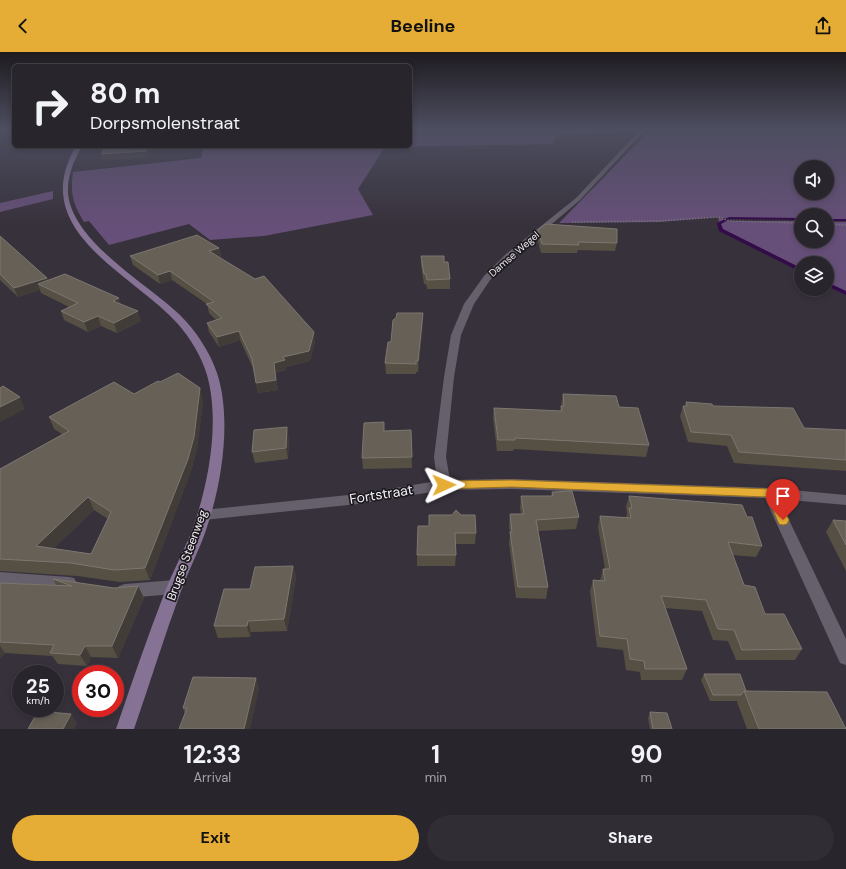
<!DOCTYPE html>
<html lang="en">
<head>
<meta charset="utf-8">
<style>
	:root { --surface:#29252c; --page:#312d34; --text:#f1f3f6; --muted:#a5a5a9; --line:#454248; --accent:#e5ad35 }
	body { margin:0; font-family:"DM Sans",sans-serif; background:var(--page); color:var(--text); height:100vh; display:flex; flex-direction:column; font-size:15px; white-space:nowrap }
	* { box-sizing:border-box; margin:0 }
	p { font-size:13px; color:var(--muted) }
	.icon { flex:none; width:22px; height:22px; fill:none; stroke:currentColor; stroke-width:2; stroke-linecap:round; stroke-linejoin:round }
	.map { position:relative; height:677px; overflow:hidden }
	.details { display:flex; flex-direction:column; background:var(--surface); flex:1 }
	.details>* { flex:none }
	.guide { position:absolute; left:12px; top:12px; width:400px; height:84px; border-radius:6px; box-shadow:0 2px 6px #0003,0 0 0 1px var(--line); background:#29252c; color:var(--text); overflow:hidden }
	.tools { position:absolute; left:794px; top:108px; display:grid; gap:8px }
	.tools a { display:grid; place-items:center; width:40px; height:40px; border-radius:50%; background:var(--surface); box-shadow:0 2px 6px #0003,0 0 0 1px var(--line); font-size:20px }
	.speed { position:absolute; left:12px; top:613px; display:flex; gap:8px; font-size:20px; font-weight:700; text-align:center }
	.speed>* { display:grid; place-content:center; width:52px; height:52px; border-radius:50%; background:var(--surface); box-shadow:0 2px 6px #0003,0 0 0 1px var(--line); line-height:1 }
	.speed small { font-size:10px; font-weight:400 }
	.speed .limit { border:6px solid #d22; background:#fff; color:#111 }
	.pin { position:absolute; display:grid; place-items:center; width:34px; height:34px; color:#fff; margin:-41px -17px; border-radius:50% 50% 50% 0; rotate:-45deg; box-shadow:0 0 4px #0007 }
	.pin .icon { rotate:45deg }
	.me { position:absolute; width:44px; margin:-22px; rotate:89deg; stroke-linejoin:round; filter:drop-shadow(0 0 3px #0008) }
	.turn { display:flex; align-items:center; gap:14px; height:84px; padding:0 12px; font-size:18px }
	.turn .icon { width:52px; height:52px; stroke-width:2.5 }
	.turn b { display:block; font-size:28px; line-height:34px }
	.eta { display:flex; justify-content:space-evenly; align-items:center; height:68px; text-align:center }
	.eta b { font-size:24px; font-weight:700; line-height:28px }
	.primary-button { display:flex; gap:8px; margin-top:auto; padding:8px 12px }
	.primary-button a { flex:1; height:46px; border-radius:24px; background:var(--accent); color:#111; font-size:16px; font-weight:700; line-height:46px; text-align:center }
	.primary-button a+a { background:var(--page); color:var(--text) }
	header { display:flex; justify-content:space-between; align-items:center; height:52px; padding:0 12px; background:var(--accent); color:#111; font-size:18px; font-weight:700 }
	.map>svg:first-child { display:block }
	.green { fill:#664f78; fill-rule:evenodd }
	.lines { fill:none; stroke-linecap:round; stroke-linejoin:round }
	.stream { fill:#330b4a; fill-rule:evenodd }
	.path { stroke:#77727b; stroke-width:1.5; stroke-dasharray:1.5 1.5; stroke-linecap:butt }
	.minor { fill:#66606c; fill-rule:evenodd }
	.secondary { fill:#857294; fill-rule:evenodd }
	.wall { fill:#554f44; fill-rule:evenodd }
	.shaded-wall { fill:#423c39 }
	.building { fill:#666057; stroke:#7c7770; fill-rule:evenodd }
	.route { fill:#e5ad35; stroke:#957022 }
	.labels { text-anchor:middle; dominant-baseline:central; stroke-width:3.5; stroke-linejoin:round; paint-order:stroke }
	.far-street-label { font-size:10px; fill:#f3eff6; stroke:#1d1a1f }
	.street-label { font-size:12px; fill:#f3eff6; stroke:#1d1a1f }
	.near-street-label { font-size:14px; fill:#f3eff6; stroke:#1d1a1f }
</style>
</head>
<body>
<header><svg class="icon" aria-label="back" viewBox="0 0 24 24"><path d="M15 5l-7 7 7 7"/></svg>Beeline<svg class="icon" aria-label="share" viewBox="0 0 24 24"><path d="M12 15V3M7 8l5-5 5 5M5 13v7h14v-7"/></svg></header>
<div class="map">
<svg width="846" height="677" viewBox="0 0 846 677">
	<rect width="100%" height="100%" fill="#37313b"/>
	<path class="green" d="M 410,77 L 640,77 L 638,80 L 558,83 L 552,92 L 385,95 L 358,137 L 373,163 L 264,184 L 210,188 L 189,172 L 109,193 L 89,169 L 84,170 C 73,152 70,142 73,120 L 201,106 L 203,94 L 410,94 Z
		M 651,77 L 846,77 L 846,168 L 827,168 L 827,163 L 801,163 L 801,167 L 720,166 L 730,169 L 801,169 L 801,189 L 827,189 L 827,170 L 846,170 L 846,241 L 827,232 L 827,211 L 801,211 L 801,218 L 721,178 L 718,165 L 660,170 L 559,171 ZM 801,115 L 827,115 L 827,141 L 801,141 Z
		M 53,139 L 53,147 L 0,160 L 0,151 Z"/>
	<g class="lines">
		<path class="stream" d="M 729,165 L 801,166 L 801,168 L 730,167 L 721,172 L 723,177 L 801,216 L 801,220 L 719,179 L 717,171 Z
			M 827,167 L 846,167 L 846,169 L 827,169 Z
			M 827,230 L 846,239 L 846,243 L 827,234 Z"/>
		<path class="path" d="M 572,170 L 659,169 L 718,165 L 730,169 L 801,171
			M 827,172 L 846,173"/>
		<path class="minor" d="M 641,77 L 646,77 L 580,148 L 512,206 L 490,228 L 474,252 L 461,283 L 454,325 L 446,405 L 450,428 L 512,427 L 770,436 L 846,443 L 846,453 L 779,447 L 846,587 L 846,613 L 840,611 L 765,446 L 512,437 L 444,438 L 358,452 L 204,468 L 199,467 L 197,463 L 199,459 L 204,458 L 358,442 L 437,429 L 434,405 L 444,325 L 451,283 L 464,252 L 484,224 L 506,202 L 576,146 Z
			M 0,520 L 69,525 L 74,526 L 77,531 L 74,536 L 69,537 L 0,532 Z
			M 175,528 L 180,530 L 183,535 L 180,540 L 175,542 L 125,546 L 119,544 L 117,539 L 119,534 L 125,532 Z"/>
		<path class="secondary" d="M 76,94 L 82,94 C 74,108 67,124 68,141 C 72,190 148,232 180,263 C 196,279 210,300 217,321 C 232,366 222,431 207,475 C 200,497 189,517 181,539 C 164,585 150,631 134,677 L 116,677 C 132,630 148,583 166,537 C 175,515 186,495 194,473 C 209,429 220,369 207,323 C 202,305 190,286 178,272 C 132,221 26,179 76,94 Z"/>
	</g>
	<path class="wall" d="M 538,178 L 617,191 L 615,199 L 578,198 L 577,201 L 541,201 L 537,186 Z
		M 0,184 L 47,226 L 48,228 L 121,252 L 141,269 L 117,281 L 101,274 L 88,280 L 64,268 L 61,259 L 69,255 L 41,241 L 40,238 L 18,245 L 0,228 Z
		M 219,196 L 221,204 L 219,205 L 315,289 L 310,309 L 286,315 L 286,318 L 275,321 L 278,338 L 258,341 L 253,316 L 240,288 L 219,295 L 209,280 L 207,271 L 216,268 L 209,261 L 207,252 L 172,228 L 160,232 L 133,213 L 130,204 Z
		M 421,204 L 444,210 L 450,227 L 450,237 L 427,237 L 426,232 L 424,232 L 421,213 Z
		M 423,271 L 418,320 L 416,320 L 416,322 L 386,322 L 385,311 L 391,290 Z
		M 134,342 L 203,348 L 197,397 L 191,419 L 150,528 L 120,530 L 77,524 L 0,519 L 0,417 L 62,382 L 54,377 L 49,365 ZM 94,458 L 108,467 L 91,502 L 53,497 Z
		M 563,342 L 619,355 L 649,393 L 646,405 L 514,397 L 513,399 L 497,399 L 493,366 L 494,356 L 560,359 Z
		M 686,350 L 713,354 L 804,376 L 846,378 L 846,419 L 734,411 L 727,394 L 688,390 L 680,364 L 683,354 L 685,354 Z
		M 384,370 L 384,379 L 411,378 L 412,416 L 363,417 L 362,406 Z
		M 289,386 L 288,407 L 255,411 L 252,400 Z
		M 552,440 L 579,465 L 576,477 L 538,479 L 548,535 L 546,547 L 516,546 L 509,491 L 510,484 L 509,473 L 510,462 L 521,462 L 520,456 L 521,444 L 551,444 Z
		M 629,444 L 747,465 L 762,494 L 756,505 L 732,503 L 744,533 L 765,562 L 802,597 L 795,608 L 736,608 L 728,589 L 713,588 L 702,559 L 665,556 L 687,617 L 682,628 L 641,628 L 640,620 L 626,618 L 623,598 L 597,595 L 590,539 L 593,528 L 600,528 L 603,517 L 605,517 L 598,475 L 600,464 L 626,466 L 627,461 L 626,455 Z
		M 429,463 L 476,481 L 475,492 L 455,492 L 456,503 L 455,514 L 417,514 L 417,503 L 429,474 Z
		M 833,468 L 846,469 L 846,519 L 826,480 Z
		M 293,514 L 296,525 L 287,579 L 251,580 L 250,585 L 218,586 L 214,574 L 250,537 Z
		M 53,527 L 114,536 L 138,534 L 144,546 L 118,606 L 91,605 L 87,614 L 58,612 L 52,604 L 5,601 L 0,606 L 0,531 L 56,533 Z
		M 704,622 L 746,639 L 846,677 L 747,677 L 737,650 L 738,649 L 710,649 L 701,628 Z
		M 256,626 L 259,638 L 185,661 L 183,656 Z
		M 650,660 L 672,677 L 650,677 L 648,666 Z"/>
	<path class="shaded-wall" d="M 147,94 L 150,94 L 148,105 L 103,109 L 101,102 Z
		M 219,196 L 221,204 L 211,208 L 209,199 Z
		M 170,219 L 172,228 L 160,232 L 158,223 Z
		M 47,226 L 51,235 L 38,232 L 40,238 L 18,245 L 14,236 Z
		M 119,246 L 122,255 L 113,249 Z
		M 138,259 L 141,269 L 117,281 L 114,271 Z
		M 423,261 L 423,271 L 418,320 L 418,309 Z
		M 98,264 L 101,274 L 88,280 L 84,270 Z
		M 239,279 L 240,288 L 219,295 L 217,285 Z
		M 314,280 L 315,289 L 310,309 L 286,315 L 286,318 L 275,321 L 278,338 L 258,341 L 256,331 L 274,311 Z
		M 200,336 L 203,348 L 197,397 L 191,419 L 150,528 L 145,516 Z
		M 20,345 L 25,357 L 0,370 L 0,355 Z
		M 287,375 L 289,386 L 288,407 L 286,396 Z
		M 88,445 L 94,458 L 43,507 L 36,494 Z
		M 293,514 L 296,525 L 287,579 L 284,567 Z
		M 138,534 L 144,546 L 118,606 L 112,594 Z
		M 248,569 L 251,580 L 250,585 L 247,574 Z
		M 0,594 L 5,601 L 0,606 Z
		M 85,594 L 91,605 L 87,614 L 80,603 Z
		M 256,626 L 259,638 L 250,677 L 244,677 Z
		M 71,662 L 77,671 L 74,677 L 63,677 Z"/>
	<path class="building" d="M 106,94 L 147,94 L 146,99 L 101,102 Z
		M 546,172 L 617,177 L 617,191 L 578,190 L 579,193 L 542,192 L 538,178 Z
		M 197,183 L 219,196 L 209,199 L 255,227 L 264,224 L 314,280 L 309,299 L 283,305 L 285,308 L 274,311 L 276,328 L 256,331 L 252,307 L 239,279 L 217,285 L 207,271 L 222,266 L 206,252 L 214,250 L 170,219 L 158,223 L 130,204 Z
		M 0,184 L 47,226 L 14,236 L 0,222 Z
		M 421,204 L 444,204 L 444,210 L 448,210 L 450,227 L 427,228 L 426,222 L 424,222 Z
		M 65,222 L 119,246 L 113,249 L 138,259 L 114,271 L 98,264 L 84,270 L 61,259 L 78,251 L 38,232 Z
		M 397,261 L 423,261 L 418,309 L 416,309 L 416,312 L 385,311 L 388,290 L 391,290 L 393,268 L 396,266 Z
		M 178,321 L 200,336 L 194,385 L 188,407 L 145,516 L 114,518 L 71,511 L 0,507 L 0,417 L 69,379 L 49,365 L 114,330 L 134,342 L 158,329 L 160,330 ZM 88,445 L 111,460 L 91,502 L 36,494 Z
		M 3,334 L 20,345 L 0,355 L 0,336 Z
		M 563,342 L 616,344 L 619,355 L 638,356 L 649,393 L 515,386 L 515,388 L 498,388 L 494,356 L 562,359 L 561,354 L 564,354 Z
		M 686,350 L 712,352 L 713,354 L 793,356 L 804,376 L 846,378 L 846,408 L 739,400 L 731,383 L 691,380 L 683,354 L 687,354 Z
		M 384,370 L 384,379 L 411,378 L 412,405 L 362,406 L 364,371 Z
		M 287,375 L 286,396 L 252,400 L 254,378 Z
		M 572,439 L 579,465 L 536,468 L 548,535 L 518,535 L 510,480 L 512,480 L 510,462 L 524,462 L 521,444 L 553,444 L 552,440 Z
		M 629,444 L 742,453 L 747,465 L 752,465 L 762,494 L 728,490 L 744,533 L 755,535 L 765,562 L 784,562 L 802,597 L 742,598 L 734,578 L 718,577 L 706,548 L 661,544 L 687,617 L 645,617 L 644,609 L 630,607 L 627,587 L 600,584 L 593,528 L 605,529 L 603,517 L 610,517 L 600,464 L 631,466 L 629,456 L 632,456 Z
		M 456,458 L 461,463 L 475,463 L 476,481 L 455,481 L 456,503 L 417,503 L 418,474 L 429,474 L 429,463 L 452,463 Z
		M 833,468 L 846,469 L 846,493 Z
		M 293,514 L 284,567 L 248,569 L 247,574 L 214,574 L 224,537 L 250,537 L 255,515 Z
		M 53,527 L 114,536 L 138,534 L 112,594 L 85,594 L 80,603 L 50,601 L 54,593 L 0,590 L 0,531 L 72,534 Z
		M 704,622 L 740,622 L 746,639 L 744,639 L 741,643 L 713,643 Z
		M 193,625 L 256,626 L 244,677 L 179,677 L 187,656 L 183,656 Z
		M 744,639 L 827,640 L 846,677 L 759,677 Z
		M 38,659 L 71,662 L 63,677 L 28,677 Z
		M 650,660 L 667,661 L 672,677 L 653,677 Z"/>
	<linearGradient id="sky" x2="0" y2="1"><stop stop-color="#1e1b20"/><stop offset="0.45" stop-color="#4d4e60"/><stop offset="1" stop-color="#4d4e60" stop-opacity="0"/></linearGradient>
	<rect width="846" height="172" fill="url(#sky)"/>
	<path class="route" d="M 512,428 L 770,437 L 774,438 L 789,468 L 787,472 L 783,473 L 779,472 L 767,445 L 512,435 L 444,437 L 440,435 L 438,433 L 440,430 L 444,429 Z"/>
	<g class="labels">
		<g class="far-street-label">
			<text transform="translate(514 202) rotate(-41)">Damse Wegel</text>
		</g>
		<g class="street-label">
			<text transform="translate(187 503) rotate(-70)">Brugse Steenweg</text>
		</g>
		<g class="near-street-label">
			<text transform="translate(381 442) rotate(-9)">Fortstraat</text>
		</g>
	</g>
</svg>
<div class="tools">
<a><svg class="icon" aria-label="sound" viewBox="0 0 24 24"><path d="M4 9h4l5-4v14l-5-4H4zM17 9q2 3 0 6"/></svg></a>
<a><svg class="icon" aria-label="search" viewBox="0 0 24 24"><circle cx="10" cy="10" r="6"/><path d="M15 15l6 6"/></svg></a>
<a><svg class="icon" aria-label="layers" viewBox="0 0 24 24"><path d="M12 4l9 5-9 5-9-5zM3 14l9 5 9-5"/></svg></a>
</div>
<div class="speed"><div>25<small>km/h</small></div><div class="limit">30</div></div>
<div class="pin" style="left:783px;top:468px;background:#d93025"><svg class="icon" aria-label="arrive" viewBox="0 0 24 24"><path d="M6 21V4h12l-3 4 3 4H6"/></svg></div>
<svg class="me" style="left:444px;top:433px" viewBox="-20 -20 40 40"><path d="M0-17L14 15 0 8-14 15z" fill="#e5ad35" stroke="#fff" stroke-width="4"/></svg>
<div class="guide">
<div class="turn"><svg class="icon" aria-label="right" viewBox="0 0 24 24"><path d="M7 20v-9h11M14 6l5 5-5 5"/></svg><div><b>80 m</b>Dorpsmolenstraat</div></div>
</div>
</div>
<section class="details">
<div class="eta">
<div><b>12:33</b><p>Arrival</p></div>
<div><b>1</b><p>min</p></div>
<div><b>90</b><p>m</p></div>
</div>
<div class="primary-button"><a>Exit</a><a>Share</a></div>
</section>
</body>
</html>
